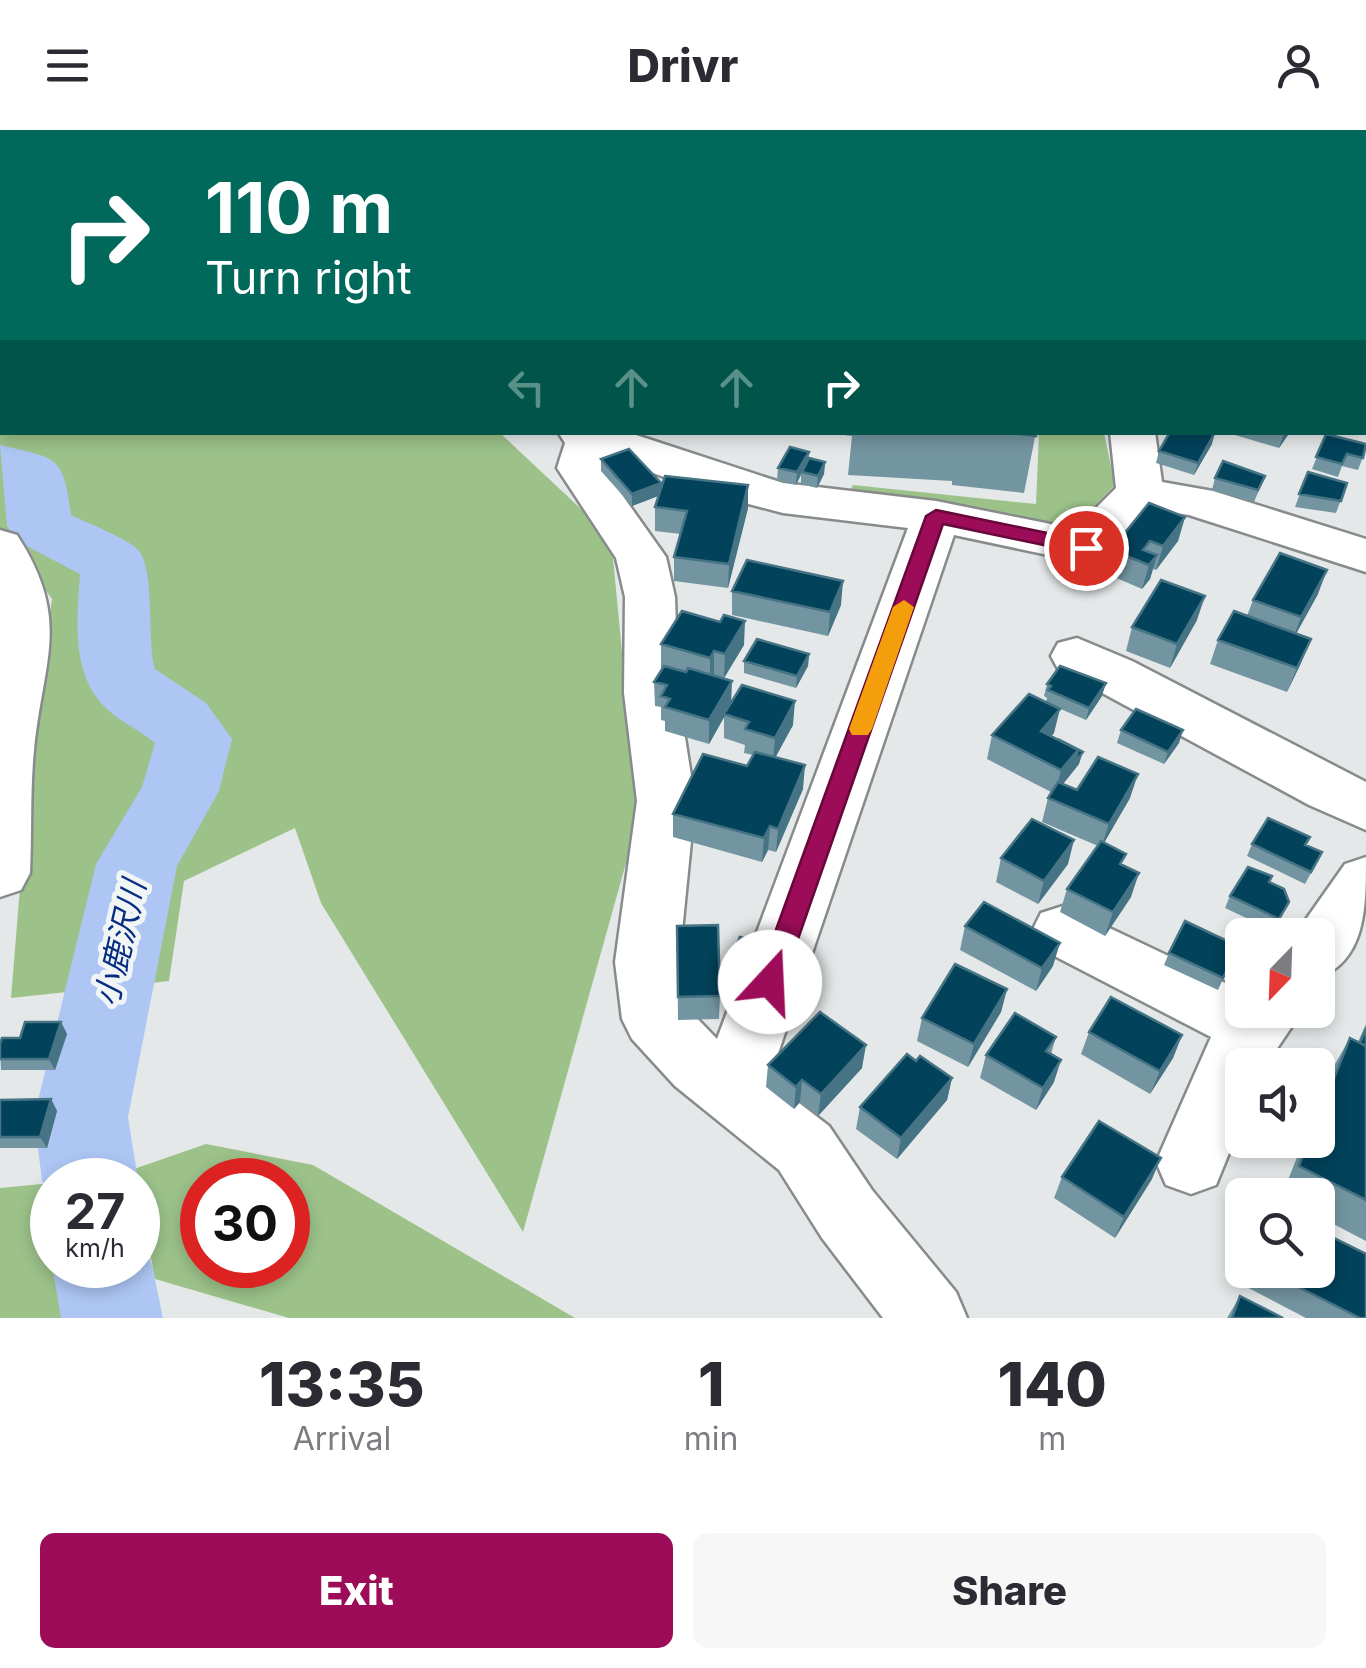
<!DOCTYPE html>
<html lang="en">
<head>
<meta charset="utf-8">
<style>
	:root { --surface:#fff; --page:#f7f7f7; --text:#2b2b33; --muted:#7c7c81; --accent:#9d0c58 }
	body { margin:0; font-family:Inter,"Noto Sans JP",sans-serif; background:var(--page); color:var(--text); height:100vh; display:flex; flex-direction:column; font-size:38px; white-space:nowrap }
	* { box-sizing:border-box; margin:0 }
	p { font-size:32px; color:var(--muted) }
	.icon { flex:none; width:55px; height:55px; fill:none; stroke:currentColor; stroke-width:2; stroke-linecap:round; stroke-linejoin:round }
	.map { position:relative; height:1188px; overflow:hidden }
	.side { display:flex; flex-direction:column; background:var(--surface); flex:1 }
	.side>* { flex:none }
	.banner { position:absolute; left:0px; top:0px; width:1368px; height:305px; box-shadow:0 5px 15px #0003; background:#00695c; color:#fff; overflow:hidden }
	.needle { width:65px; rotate:203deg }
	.buttons { position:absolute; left:1225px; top:788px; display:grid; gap:20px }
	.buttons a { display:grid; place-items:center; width:110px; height:110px; border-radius:15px; background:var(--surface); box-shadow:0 5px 15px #0003; font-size:50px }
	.speed { position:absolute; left:30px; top:1028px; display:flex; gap:20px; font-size:50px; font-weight:700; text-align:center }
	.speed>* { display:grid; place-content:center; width:130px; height:130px; border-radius:50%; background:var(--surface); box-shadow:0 5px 15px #0003; line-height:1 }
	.speed small { font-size:25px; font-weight:400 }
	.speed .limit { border:15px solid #d22; background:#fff; color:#111 }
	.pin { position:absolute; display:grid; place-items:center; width:85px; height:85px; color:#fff; margin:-42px; border:5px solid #fff; border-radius:50%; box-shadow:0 2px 10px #0007 }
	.me { position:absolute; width:110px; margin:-55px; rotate:20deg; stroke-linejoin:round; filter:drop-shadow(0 0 8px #0008) }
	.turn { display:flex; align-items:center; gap:35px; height:210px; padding:0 40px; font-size:45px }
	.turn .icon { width:130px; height:130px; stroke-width:2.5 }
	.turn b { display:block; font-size:70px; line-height:85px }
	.lanes { display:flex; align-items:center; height:95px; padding:0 40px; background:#0003; justify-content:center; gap:50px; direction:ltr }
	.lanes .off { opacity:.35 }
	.eta { display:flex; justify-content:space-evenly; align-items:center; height:170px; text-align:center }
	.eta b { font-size:60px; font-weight:800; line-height:70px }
	.button { display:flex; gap:20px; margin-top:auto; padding:20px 40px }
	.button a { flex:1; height:115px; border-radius:15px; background:var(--accent); color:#fff; font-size:40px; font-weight:800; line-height:115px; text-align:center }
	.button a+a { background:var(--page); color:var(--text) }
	header { display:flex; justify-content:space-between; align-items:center; height:130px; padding:0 40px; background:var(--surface); font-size:45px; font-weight:800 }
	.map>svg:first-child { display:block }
	.green { fill:#9cc28a; fill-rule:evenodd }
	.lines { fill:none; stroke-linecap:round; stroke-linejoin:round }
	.river { fill:#adc6f4; fill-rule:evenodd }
	.minor-casing { stroke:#878b8b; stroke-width:5 }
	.minor { fill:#fff; fill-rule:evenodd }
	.wall { fill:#7395a1 }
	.shaded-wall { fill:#467485 }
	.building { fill:#02425a; stroke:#467485; stroke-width:2.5 }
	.route { fill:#9d0c58; stroke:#660839; stroke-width:2.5 }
	.slow { fill:#f59e0b }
	.labels { text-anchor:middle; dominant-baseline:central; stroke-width:10; stroke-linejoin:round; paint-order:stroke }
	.water-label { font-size:32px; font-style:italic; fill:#072e82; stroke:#f1f5f6 }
</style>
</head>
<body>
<header><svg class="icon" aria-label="menu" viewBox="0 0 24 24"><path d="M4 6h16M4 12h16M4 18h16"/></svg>Drivr<svg class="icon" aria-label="person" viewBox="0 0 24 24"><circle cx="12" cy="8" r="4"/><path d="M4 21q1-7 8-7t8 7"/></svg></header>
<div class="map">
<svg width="1366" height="1188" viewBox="0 0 1366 1188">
	<rect width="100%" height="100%" fill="#e4e8e8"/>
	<path class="green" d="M 363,0 L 836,0 L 362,2 Z
		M 0,160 L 2,302 L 500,303 L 611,407 L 638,690 L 523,1102 L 321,773 L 295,698 L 184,751 L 169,851 L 11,868 L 30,634 L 52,469 L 0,399 Z
		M 1039,302 L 1104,303 L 1115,355 L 1073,398 L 1051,401 L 848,365 L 853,355 L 1036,374 Z
		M 206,1014 L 313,1035 L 575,1188 L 289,1188 L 155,1149 L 134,1039 ZM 288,1050 L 288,1135 L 202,1135 L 202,1050 Z
		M 52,1053 L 52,1135 L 90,1135 L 98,1188 L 0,1188 L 0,1058 Z"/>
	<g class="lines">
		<path class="river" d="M 0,315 C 58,329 63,324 71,385 C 92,395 117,404 135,417 C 157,433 146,509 155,539 L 206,573 L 232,609 L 219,661 L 177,736 L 128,987 L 138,1050 L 52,1050 L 52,1074 L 42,1050 L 34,987 L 96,734 L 142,657 L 155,613 C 141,601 123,593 109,581 C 70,547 77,490 80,444 L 17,411 L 7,396 Z
			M 138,1101 L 152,1135 L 163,1188 L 61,1188 L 52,1135 L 52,1134 L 138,1135 Z"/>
		<g class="minor-casing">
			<path id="minor" d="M 295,0 L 329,0 L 329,2 L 295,2 Z
				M 1073,0 L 1107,0 L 1107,2 L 1073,2 Z
				M 558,302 L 627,302 L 783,353 L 936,371 L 1075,399 L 1116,358 L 1110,302 L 1155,302 L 1162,352 L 1213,361 L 1366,409 L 1366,442 L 1189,385 L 1149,379 L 1103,428 L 1086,433 L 954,405 L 769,950 L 829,996 L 872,1060 L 956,1162 L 967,1188 L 883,1188 L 822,1108 L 779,1040 L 675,956 L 632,909 L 622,889 L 615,832 L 637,671 L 624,563 L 625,467 L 616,428 L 557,338 L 565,313 ZM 607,326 L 710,364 L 783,383 L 908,398 L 717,909 L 686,877 L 679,832 L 695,671 L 678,563 L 675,467 L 666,427 L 603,338 Z
				M 0,400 L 17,405 C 72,490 43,529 34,620 C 30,660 32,702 30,743 L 21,760 L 0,767 Z
				M 1077,508 L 1132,531 L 1366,652 L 1366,700 L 1309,675 L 1058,539 L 1051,526 L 1058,513 Z
				M 1366,727 C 1366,778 1366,830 1318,848 L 1318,805 L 1295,805 L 1345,734 Z
				M 1063,776 L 1242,861 L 1242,880 L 1303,880 L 1266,935 L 1242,935 L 1242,991 L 1216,1055 L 1191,1064 L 1166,1055 L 1156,1032 L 1211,907 L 1041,819 L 1032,801 L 1041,783 Z"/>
		</g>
		<use href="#minor" class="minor"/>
	</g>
	<path class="wall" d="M 919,0 L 1057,0 L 1056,2 L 918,2 Z
		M 1127,0 L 1220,0 L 1219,2 L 1126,2 Z
		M 845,302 L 1036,302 L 1024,363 L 952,355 L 952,351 L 848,345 L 852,306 L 844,305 Z
		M 1236,302 L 1290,302 L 1279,318 L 1235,305 Z
		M 1326,304 L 1366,319 L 1358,340 L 1342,336 L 1338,347 L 1312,339 Z
		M 1212,314 L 1194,345 L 1156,333 L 1159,321 Z
		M 601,329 L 661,353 L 661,359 L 748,355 L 748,378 L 728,458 L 674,451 L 674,427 L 681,404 L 655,401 L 655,377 L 658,366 L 632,376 L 601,341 Z
		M 808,329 L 825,332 L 824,344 L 817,358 L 801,354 L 801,345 L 796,355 L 777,350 L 778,338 Z
		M 1308,342 L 1347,353 L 1336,383 L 1295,377 Z
		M 1265,346 L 1254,372 L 1212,360 L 1215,348 Z
		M 1185,387 L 1178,411 L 1156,440 L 1153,439 L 1150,449 L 1142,459 L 1105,443 L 1111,420 Z
		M 732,461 L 841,475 L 828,506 L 732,485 Z
		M 1318,464 L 1296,504 L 1301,533 L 1287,562 L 1210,534 L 1218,510 L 1247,486 L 1253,470 Z
		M 1197,490 L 1170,538 L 1126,521 L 1132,497 Z
		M 661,514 L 744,515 L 724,548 L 731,573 L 793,595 L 775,627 L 803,659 L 776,722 L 768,720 L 762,732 L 673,707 L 673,684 L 747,636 L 753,625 L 744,623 L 745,615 L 724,608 L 724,587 L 709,614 L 665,601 L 665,591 L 661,590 L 661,577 L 655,576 L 654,552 L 663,538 L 661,538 Z
		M 809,524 L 808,536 L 796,558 L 744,543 L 744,531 Z
		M 1047,554 L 1102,566 L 1086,590 L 1056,577 L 1054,603 L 1051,606 L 1079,634 L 1063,654 L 1077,660 L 1130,668 L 1104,713 L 1123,735 L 1131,767 L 1105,806 L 1060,782 L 1067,759 L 1098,716 L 1042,692 L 1048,668 L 1051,662 L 987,629 L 992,605 L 1046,572 L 1047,568 L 1044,566 Z
		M 1121,600 L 1179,613 L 1164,634 L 1117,613 Z
		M 1252,714 L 1306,715 L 1316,734 L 1305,754 L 1247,726 Z
		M 1001,728 L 1068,734 L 1038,774 L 996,752 Z
		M 1269,752 L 1283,784 L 1274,801 L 1225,778 L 1230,766 Z
		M 677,796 L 720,866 L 719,889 L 678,890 Z
		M 965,796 L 1053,836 L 1036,861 L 960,820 Z
		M 1238,816 L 1218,860 L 1164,835 L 1169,823 Z
		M 755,823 L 743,851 L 728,847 L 728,835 Z
		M 1007,859 L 1001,882 L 968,937 L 917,911 L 922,888 Z
		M 61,892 L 67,904 L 55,940 L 1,940 L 0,914 L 20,908 Z
		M 1366,894 L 1366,1111 L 1318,1086 L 1318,1065 L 1282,1065 L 1304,1010 L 1318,1010 L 1318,976 L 1331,941 L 1350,908 L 1358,912 Z
		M 1089,902 L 1182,905 L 1173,928 L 1150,964 L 1081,924 Z
		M 1056,907 L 1051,924 L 1054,952 L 1036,980 L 980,948 L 986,925 Z
		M 916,931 L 952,948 L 947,970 L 897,1029 L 856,999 L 860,977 Z
		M 768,935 L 862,938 L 818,986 L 800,972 L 794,979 L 766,957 Z
		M 51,969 L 57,981 L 47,1018 L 0,1018 L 0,970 Z
		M 1062,1047 L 1152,1049 L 1115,1108 L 1054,1068 Z
		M 1244,1140 L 1318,1140 L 1366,1188 L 1306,1188 L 1239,1153 Z
		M 1240,1166 L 1283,1188 L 1227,1188 Z"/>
	<path class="shaded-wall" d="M 1215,302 L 1212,314 L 1194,345 L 1198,333 Z
		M 1286,302 L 1290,302 L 1279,318 L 1283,306 Z
		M 809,322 L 808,334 L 802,342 L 796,355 L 797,342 Z
		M 825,332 L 824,344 L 817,358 L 818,346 Z
		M 661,353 L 661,365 L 632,376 L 632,364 Z
		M 748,355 L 748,378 L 728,458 L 729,434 Z
		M 1185,387 L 1178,411 L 1156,440 L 1163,416 Z
		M 1157,425 L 1150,449 L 1142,459 L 1149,435 Z
		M 1327,440 L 1318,464 L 1292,511 L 1301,487 Z
		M 843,451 L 841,475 L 828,506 L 830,482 Z
		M 1205,466 L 1197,490 L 1170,538 L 1177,514 Z
		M 745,491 L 744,515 L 724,548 L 725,524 Z
		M 1311,509 L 1301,533 L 1287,562 L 1297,538 Z
		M 714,521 L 714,545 L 710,552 L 710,528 Z
		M 809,524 L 808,536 L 796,558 L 797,546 Z
		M 732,551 L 731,575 L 709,614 L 709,590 Z
		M 1106,553 L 1102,566 L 1086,590 L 1089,578 Z
		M 795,571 L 793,595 L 773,632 L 775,608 Z
		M 1060,579 L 1054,603 L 1035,625 L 1041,601 Z
		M 1183,600 L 1179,613 L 1164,634 L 1168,622 Z
		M 1078,620 L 1083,622 L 1079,634 L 1055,664 L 1061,640 Z
		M 805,635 L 803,659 L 776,722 L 778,699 Z
		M 1138,644 L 1130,668 L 1101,718 L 1109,694 Z
		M 770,696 L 768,720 L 762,732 L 764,708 Z
		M 1074,710 L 1068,734 L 1038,774 L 1044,751 Z
		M 1139,743 L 1131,767 L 1105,806 L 1113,782 Z
		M 755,811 L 755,823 L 743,851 L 744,839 Z
		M 1060,813 L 1053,836 L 1036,861 L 1042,838 Z
		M 1007,859 L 1001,882 L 968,937 L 974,914 Z
		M 61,892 L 67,904 L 55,940 L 49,929 Z
		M 1182,905 L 1173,928 L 1150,964 L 1160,941 Z
		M 866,915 L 862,938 L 818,986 L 821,964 Z
		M 1061,930 L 1054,952 L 1036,980 L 1043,958 Z
		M 952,948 L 947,970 L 897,1029 L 901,1008 Z
		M 802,950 L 800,972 L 794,979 L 796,957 Z
		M 51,969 L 57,981 L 47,1018 L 40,1007 Z
		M 1161,1028 L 1152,1049 L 1115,1108 L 1124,1087 Z"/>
	<path class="building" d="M 1127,0 L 1158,0 L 1157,2 L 1126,2 Z
		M 1003,302 L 1036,302 L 1036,306 Z
		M 1170,302 L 1215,302 L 1198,333 L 1159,321 Z
		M 1326,304 L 1366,314 L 1363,328 L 1347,324 L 1342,334 L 1316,327 Z
		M 790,317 L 809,322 L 797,342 L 778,338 Z
		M 629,319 L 661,353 L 632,364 L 601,329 Z
		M 809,328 L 825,332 L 818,346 L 802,342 Z
		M 1223,331 L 1265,346 L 1258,360 L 1215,348 Z
		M 1308,342 L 1347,353 L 1341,371 L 1299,364 Z
		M 665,346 L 748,355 L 729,434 L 674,427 L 687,381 L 655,377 Z
		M 1149,373 L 1185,387 L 1163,416 L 1150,411 L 1143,420 L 1157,425 L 1149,435 L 1111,420 Z
		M 1280,423 L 1327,440 L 1301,487 L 1253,470 Z
		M 747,430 L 843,451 L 830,482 L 732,461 Z
		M 1161,450 L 1205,466 L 1177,514 L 1132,497 Z
		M 682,481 L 720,492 L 724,485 L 745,491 L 725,524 L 714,521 L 710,528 L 661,514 Z
		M 1234,481 L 1311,509 L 1297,538 L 1218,510 Z
		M 757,509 L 809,524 L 797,546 L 744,531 Z
		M 664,536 L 686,542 L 688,538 L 732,551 L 709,590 L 665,577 L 670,569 L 661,566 L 667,555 L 654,552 Z
		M 1060,536 L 1106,553 L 1089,578 L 1048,560 L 1051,556 L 1047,554 Z
		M 742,555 L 795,571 L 775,608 L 745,599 L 749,592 L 724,584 Z
		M 1029,564 L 1060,579 L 1041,601 L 1078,620 L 1061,640 L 992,605 Z
		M 1136,579 L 1183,600 L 1168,622 L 1121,600 Z
		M 1058,609 L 1083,622 L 1075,632 L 1078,620 Z
		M 755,622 L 805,635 L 778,699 L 770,696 L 764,708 L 673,684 L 703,624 L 747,636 Z
		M 1098,627 L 1138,644 L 1109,694 L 1048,668 L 1058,652 L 1077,660 Z
		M 1268,688 L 1310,707 L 1305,715 L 1322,722 L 1311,742 L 1252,714 Z
		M 1032,689 L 1074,710 L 1044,751 L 1001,728 Z
		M 1101,711 L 1126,724 L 1120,734 L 1139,743 L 1113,782 L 1067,759 Z
		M 1248,737 L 1272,746 L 1269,752 L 1284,759 L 1289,772 L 1279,789 L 1230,766 Z
		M 984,772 L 1060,813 L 1042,838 L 965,796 Z
		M 1185,791 L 1238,816 L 1223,848 L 1169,823 Z
		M 718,795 L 720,866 L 678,867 L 677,796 Z
		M 740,807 L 755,811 L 744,839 L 728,835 Z
		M 955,834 L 1007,859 L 974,914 L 922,888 Z
		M 1111,867 L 1182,905 L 1160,941 L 1089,902 Z
		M 820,882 L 866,915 L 821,964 L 802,950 L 796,957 L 768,935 Z
		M 1015,883 L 1056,907 L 1046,921 L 1061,930 L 1043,958 L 986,925 Z
		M 25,892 L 61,892 L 49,929 L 0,929 L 0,914 L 2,908 L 20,908 Z
		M 1366,898 L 1366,916 L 1360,913 Z
		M 1350,908 L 1366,916 L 1366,1070 L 1299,1036 L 1309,1010 L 1318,1010 L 1318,989 Z
		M 907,924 L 916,931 L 920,926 L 952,948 L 901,1008 L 860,977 Z
		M 51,969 L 40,1007 L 0,1007 L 0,970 Z
		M 1099,991 L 1161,1028 L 1124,1087 L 1062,1047 Z
		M 1318,1100 L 1366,1124 L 1366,1188 L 1360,1188 L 1265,1140 L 1318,1140 Z
		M 1240,1166 L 1283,1188 L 1232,1188 Z"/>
	<path class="route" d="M 936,380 L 1086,411 L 1097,418 L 1086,424 L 943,394 L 783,852 L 779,859 L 761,859 L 757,852 L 926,386 Z"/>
	<path class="slow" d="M 904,470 L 914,477 L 872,599 L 868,605 L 852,605 L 849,599 L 893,477 Z"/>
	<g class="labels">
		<g class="water-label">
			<text transform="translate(120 813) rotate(-77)">小鹿沢川</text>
		</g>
	</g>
</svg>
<div class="buttons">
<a><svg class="needle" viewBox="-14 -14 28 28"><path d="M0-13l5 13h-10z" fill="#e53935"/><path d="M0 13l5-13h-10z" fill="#7c7c81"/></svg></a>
<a><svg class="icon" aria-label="sound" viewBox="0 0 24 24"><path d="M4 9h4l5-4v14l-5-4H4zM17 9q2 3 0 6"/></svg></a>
<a><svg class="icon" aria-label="search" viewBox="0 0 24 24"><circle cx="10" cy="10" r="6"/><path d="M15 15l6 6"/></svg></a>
</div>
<div class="speed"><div>27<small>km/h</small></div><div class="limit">30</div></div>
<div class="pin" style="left:1086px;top:418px;background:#d93025"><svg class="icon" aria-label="arrive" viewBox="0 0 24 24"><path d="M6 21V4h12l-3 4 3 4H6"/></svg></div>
<svg class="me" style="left:770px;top:852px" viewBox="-20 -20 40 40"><circle r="19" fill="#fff"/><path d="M0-13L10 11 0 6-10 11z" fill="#9d0c58"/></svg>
<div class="banner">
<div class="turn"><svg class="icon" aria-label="right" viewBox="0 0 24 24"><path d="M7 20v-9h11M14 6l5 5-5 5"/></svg><div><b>110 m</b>Turn right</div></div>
<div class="lanes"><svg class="icon off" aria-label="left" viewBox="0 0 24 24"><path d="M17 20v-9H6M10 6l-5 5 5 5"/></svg><svg class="icon off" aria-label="ahead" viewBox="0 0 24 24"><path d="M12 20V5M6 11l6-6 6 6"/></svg><svg class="icon off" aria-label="ahead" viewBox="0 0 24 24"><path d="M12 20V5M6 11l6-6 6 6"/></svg><svg class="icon" aria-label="right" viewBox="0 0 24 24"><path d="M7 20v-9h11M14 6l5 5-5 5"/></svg></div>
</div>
</div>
<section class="side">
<div class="eta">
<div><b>13:35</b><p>Arrival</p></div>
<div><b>1</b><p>min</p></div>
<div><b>140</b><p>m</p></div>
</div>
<div class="button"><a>Exit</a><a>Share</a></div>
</section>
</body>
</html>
